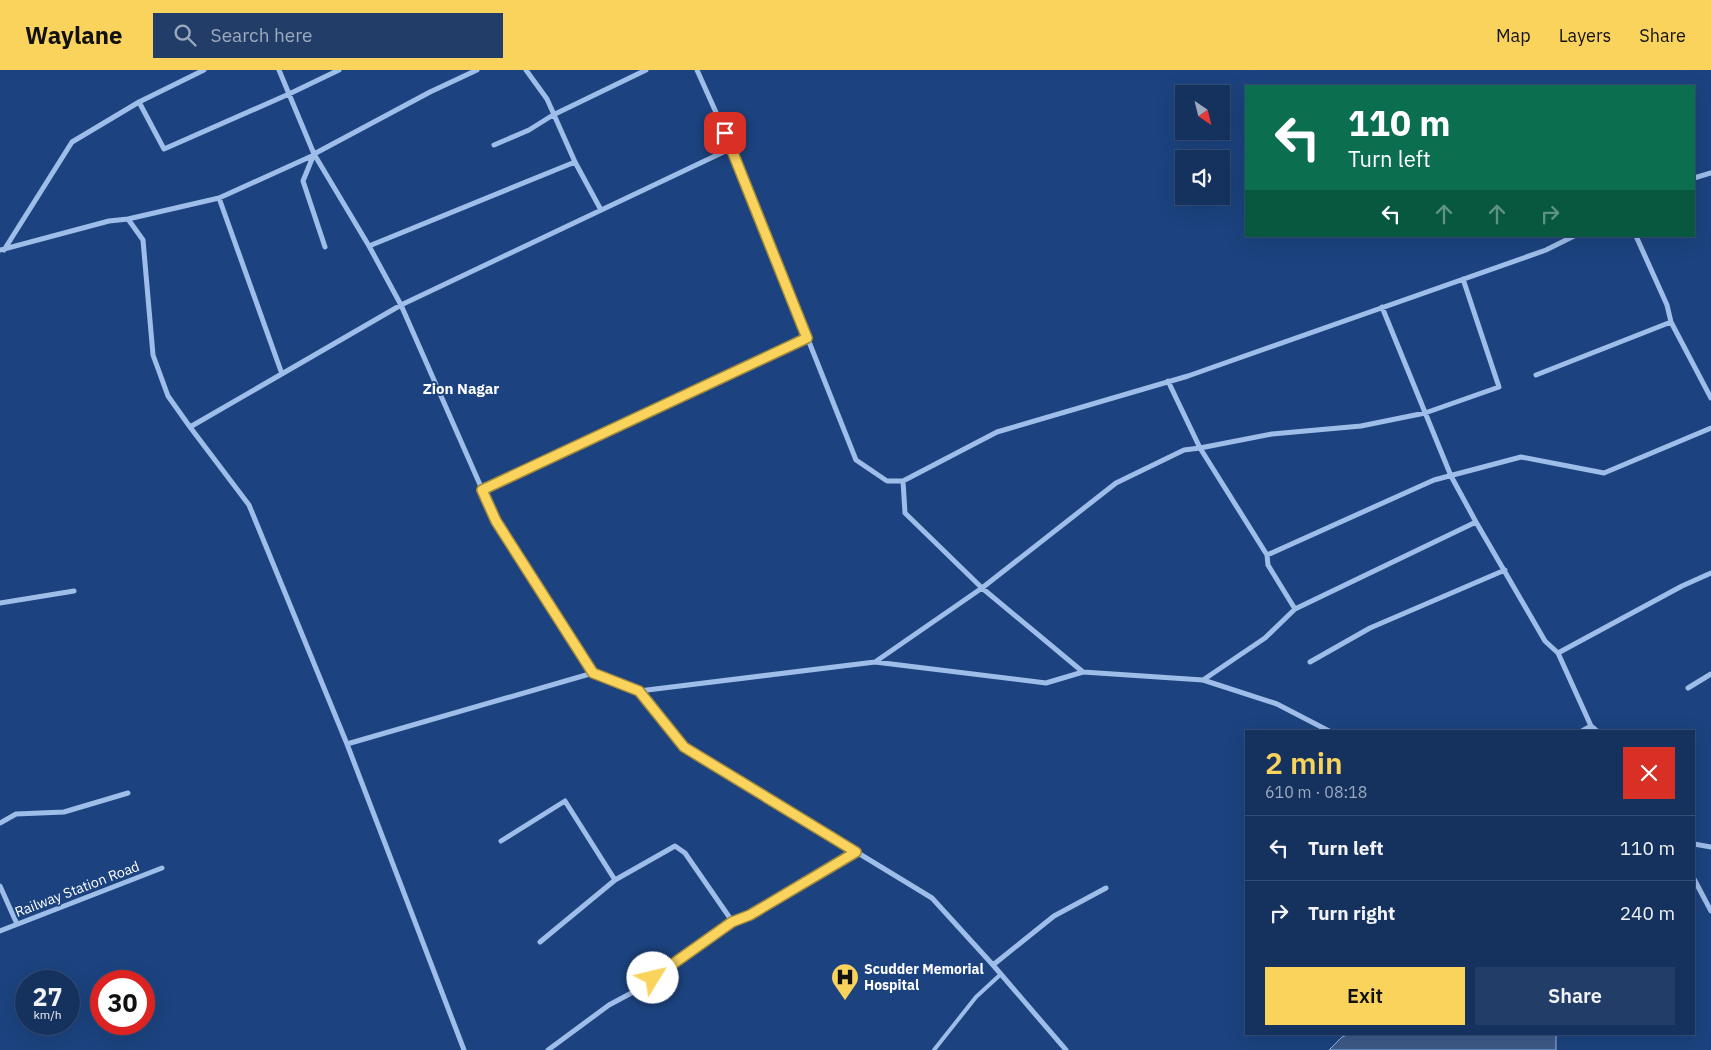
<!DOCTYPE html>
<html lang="en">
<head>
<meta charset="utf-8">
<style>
	:root { --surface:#15325f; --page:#223e68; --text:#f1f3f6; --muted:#9daabd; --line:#344d74; --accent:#fad35c }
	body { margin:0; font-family:"IBM Plex Sans",sans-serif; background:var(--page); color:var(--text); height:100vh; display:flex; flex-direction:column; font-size:19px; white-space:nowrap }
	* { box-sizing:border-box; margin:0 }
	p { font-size:16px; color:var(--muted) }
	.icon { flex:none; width:28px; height:28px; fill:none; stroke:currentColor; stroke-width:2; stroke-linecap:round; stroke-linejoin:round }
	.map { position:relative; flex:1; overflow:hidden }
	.details { position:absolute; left:1245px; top:660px; width:450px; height:305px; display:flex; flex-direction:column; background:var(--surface); border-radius:0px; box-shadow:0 5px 20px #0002,0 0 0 1px var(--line) }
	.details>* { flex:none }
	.banner { position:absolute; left:1245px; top:15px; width:450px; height:152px; border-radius:0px; box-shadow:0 5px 20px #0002,0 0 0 1px var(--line); background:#0b6e4f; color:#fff; overflow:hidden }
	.needle { width:32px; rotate:145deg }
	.tools { position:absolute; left:1175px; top:15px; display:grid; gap:10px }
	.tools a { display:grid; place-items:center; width:55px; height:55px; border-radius:0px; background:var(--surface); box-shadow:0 5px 20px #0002,0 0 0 1px var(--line); font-size:25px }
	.speed { position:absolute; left:15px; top:900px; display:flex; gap:10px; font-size:25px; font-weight:700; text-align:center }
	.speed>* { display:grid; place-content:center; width:65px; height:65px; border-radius:50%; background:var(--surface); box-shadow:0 5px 20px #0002,0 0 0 1px var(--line); line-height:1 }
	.speed small { font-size:12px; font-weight:400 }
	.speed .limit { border:8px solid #d22; background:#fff; color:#111 }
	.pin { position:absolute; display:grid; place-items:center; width:42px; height:42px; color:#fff; margin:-21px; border-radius:10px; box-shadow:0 2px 8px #0006 }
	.me { position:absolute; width:55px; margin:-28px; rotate:54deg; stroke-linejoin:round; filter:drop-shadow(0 0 4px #0008) }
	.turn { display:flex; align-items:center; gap:18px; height:105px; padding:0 20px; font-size:22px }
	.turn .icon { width:65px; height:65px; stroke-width:2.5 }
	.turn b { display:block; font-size:35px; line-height:42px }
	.lanes { display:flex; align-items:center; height:48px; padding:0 20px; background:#0003; justify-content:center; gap:25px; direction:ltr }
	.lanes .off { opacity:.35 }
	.round { display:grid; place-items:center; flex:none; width:52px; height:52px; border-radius:0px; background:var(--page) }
	.overview { display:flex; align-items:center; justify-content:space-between; height:85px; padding:0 20px }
	h1 { font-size:30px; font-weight:600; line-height:38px; color:var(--accent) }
	.action { display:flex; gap:10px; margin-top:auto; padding:10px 20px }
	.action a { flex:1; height:58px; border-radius:0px; background:var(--accent); color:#111; font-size:20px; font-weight:600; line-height:58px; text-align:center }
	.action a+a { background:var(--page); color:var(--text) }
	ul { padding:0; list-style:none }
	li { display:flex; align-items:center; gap:15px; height:65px; padding:0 20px; border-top:1px solid var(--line) }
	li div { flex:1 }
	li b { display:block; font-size:19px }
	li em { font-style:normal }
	header { display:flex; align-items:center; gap:30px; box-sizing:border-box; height:70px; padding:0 25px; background:var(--accent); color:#111 }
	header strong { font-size:24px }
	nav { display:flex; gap:28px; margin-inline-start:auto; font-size:18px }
	.search { width:350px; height:45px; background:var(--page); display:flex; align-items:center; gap:12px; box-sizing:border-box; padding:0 18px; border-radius:0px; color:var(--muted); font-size:19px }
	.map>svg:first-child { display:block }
	.water { fill:#3d5a87; stroke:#92b7eb }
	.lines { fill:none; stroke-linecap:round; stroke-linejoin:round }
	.lane { stroke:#9fbde9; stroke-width:4 }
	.street { stroke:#9fbde9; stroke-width:5 }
	.route-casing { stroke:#a2893c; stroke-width:12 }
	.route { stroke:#fad35c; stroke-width:9 }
	.labels { text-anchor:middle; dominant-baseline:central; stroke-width:4; stroke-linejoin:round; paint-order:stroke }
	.street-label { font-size:14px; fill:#fff; stroke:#1c437f }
	.poi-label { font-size:14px; font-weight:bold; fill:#fff; stroke:#1c437f; text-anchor:start }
	.neighbourhood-label { font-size:15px; font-weight:bold; fill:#fff; stroke:#1c437f }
</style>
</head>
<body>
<header>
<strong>Waylane</strong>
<div class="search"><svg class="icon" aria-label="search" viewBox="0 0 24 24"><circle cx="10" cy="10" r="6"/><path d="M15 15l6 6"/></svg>Search here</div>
<nav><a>Map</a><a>Layers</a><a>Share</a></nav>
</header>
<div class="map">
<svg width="1711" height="980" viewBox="0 0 1711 980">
	<rect width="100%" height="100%" fill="#1c437f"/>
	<path class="water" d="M 1350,964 L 1556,964 L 1556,980 L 1329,980 L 1342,967 Z"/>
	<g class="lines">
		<path class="lane" d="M 934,980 L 976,927 L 1001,904"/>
		<path class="street" d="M 279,0 L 314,84 L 369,176 L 401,235 L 496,451 L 593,603
			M 526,0 L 547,29 L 575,92 L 601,140
			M 697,0 L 732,78 L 856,390 L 887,411 L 903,411 L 997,362 L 1188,306 L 1546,180 L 1574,166
			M 139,32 L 164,79 L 289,24 L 339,0
			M 494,75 L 529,60 L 553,45 L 646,0
			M 1694,108 L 1711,103
			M 219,128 L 282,304
			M 128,149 L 219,128 L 314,85
			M 1636,166 L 1667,235 L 1671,252 L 1711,328
			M 369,176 L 575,92
			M 325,177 L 303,111 L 314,84 L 430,22 L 477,0
			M 0,180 L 109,151 L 128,149 L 143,170 L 153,285 L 168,326 L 190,357 L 249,435 L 347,674 L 464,980
			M 4,180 L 72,72 L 139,32 L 204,0
			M 1382,237 L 1451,406 L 1476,452 L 1545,571 L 1558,583 L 1591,656 L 1597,661
			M 1536,305 L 1671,252
			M 1168,311 L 1200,378 L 1267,485 L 1268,495 L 1295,539
			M 190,357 L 401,235 L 732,78
			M 903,411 L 905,443 L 982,518 L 1083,602
			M 482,420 L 807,268
			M 1267,485 L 1434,410 L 1521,387 L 1604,403 L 1711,358
			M 0,533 L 74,521
			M 1558,583 L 1682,516 L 1711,503
			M 875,592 L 982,518 L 1116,413 L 1184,380 L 1200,378 L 1272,364 L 1361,356 L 1425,343 L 1499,317 L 1463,209
			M 1310,592 L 1370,558 L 1505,500
			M 1203,610 L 1265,568 L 1295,539 L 1476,452
			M 1688,618 L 1711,604
			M 639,621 L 684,677 L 932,828 L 993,895 L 1066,980
			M 1582,661 L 1591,656
			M 347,674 L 593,603 L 639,621 L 875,592 L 1046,613 L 1083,602 L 1203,610 L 1277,634 L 1329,661
			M 0,753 L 16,744 L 64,742 L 128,723
			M 501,771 L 565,731 L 615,810 L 540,872
			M 1694,774 L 1711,777
			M 1694,809 L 1711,841
			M 615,810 L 675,776 L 685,783 L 732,851
			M 0,816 L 17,854
			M 0,861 L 162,798
			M 993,895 L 1054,846 L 1106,818
			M 548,980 L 609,935 L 637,920 L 732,851 L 750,845 L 856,782"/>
	</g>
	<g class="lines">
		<g class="route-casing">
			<path id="route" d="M 653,908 L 732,852 L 750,845 L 856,782 L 684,677 L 639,621 L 593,603 L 496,451 L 482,420 L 807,268 L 725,63"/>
		</g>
		<use href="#route" class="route"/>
	</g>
	<defs>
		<g id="hospital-pin" transform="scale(1.4375)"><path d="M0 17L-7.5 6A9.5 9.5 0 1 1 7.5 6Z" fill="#fad35c" stroke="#1c437f"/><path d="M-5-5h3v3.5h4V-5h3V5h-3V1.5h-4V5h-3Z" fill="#111"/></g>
	</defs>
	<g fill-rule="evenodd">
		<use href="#hospital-pin" x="845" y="907"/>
	</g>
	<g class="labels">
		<g class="street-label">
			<text transform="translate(77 819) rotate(-21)">Railway Station Road</text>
		</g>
		<g class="poi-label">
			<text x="864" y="899">Scudder Memorial<tspan x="864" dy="16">Hospital</tspan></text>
		</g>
		<g class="neighbourhood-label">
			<text x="461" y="318">Zion Nagar</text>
		</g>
	</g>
</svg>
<div class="tools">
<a><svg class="needle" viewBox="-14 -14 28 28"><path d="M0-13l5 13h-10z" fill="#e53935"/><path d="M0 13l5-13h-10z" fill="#9daabd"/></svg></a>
<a><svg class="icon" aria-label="sound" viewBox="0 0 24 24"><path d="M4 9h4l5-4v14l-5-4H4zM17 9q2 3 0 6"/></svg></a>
</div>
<div class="speed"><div>27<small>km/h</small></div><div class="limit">30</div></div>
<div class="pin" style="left:725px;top:63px;background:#d93025"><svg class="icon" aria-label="arrive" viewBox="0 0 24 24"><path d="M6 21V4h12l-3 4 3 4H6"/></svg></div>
<svg class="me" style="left:653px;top:908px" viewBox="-20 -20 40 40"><circle r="19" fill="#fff"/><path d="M0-13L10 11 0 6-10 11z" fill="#fad35c"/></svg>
<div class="banner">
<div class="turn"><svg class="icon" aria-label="left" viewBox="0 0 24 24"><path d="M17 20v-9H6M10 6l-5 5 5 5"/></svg><div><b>110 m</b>Turn left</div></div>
<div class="lanes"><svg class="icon" aria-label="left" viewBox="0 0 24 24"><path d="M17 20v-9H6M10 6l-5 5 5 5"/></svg><svg class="icon off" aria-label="ahead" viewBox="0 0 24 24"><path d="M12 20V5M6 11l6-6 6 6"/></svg><svg class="icon off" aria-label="ahead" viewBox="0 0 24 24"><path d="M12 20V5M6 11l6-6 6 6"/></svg><svg class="icon off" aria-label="right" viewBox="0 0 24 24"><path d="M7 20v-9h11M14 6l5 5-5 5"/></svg></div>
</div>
<section class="details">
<div class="overview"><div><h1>2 min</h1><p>610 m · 08:18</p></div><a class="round" style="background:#d93025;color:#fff"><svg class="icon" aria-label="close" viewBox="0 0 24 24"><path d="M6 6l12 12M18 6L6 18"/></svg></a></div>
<ul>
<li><svg class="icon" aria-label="left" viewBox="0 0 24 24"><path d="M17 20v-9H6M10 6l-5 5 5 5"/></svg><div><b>Turn left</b></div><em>110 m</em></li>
<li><svg class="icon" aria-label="right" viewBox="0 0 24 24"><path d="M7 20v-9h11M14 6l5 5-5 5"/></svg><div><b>Turn right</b></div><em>240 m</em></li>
</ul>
<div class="action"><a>Exit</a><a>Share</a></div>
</section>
</div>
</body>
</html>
